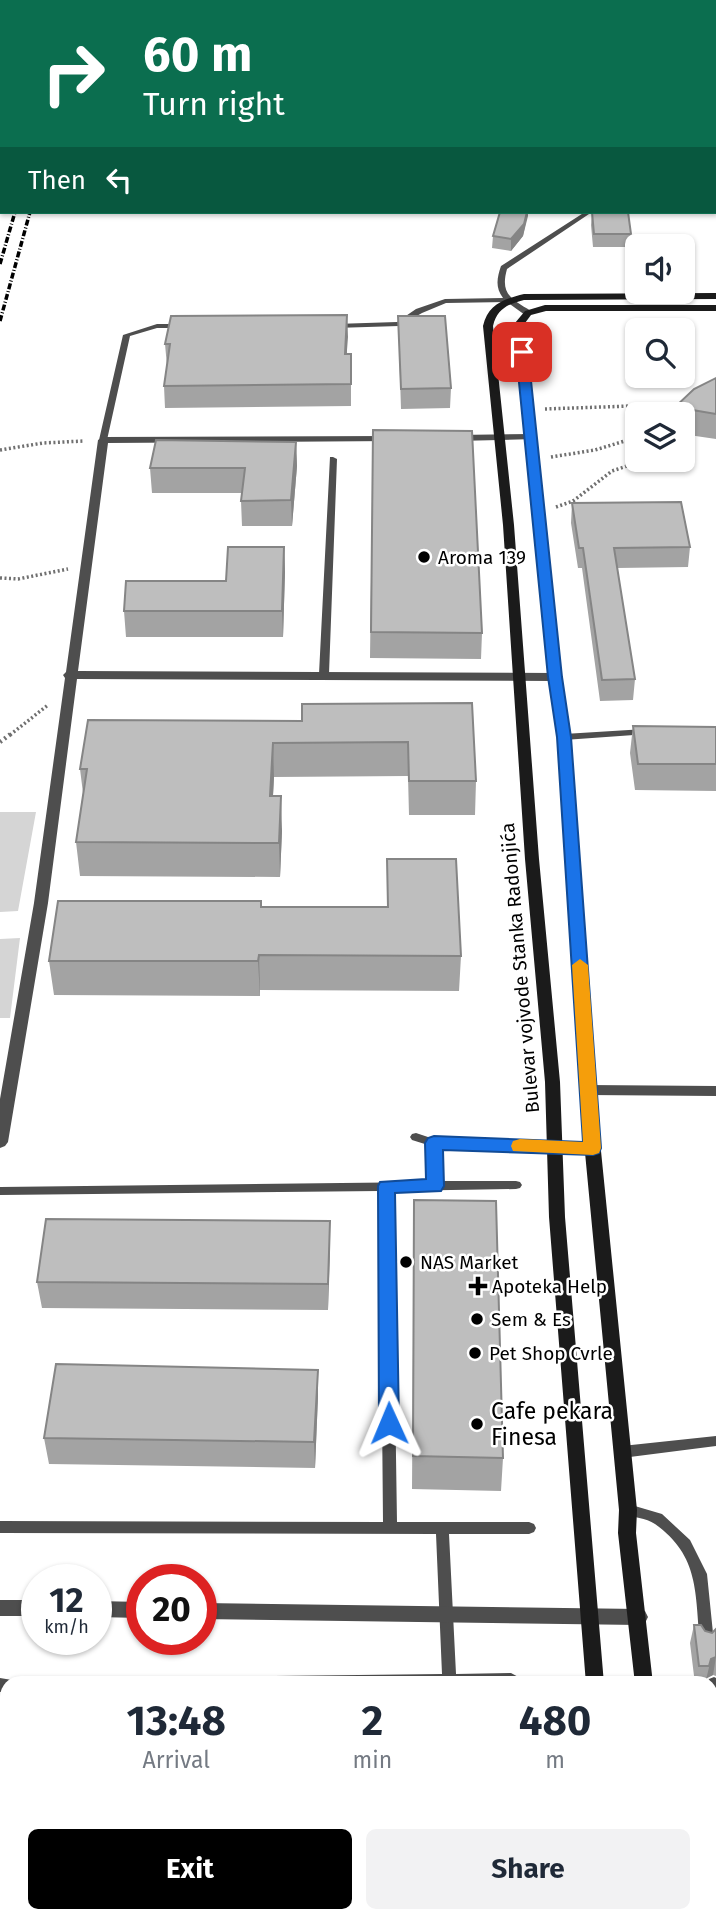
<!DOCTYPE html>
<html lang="en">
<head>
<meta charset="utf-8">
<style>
	:root { --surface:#fff; --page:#f2f2f3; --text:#1f2937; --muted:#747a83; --accent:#000 }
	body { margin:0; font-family:"Fira Sans",sans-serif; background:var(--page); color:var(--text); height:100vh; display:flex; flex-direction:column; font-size:26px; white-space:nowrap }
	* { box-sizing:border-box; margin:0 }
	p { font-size:23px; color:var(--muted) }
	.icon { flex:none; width:38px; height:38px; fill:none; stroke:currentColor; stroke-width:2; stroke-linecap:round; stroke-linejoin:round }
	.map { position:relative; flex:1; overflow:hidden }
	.side { position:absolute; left:0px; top:1676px; width:718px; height:247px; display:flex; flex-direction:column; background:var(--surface); border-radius:21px 21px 0 0; box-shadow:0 2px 5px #0004 }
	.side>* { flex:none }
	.banner { position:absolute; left:0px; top:0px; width:718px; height:214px; box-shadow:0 2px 5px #0004; background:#0b6e4f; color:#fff; overflow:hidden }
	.tools { position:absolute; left:625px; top:234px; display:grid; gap:14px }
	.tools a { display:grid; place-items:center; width:70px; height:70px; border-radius:10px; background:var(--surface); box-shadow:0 2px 5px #0004; font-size:35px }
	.speed { position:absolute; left:21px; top:1564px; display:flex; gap:14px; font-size:35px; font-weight:700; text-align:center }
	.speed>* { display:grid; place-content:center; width:91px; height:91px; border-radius:50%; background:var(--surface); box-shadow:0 2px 5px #0004; line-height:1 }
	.speed small { font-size:18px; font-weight:400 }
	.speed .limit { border:10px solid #d22; background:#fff; color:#111 }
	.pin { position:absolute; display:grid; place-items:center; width:60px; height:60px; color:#fff; margin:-30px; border-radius:14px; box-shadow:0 4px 10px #0006 }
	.me { position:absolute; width:77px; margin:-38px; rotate:359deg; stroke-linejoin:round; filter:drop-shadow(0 0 5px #0008) }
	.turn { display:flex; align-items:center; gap:24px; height:147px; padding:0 28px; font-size:32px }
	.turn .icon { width:91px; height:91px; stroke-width:2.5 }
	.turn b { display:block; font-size:49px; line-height:60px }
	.then { display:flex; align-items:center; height:66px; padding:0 28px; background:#0003; gap:14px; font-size:26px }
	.eta { display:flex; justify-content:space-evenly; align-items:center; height:119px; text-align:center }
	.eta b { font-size:42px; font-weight:700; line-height:49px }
	.primary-button { display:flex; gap:14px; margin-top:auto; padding:14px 28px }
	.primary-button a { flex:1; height:80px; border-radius:10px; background:var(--accent); color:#fff; font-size:28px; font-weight:700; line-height:80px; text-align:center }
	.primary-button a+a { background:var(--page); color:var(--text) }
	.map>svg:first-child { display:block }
	.green { fill:#d5d5d5 }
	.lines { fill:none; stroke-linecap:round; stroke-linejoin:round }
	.path-far3 { stroke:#707070; stroke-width:2.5; stroke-dasharray:1 2; stroke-linecap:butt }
	.path-far2 { stroke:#707070; stroke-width:3.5; stroke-dasharray:2 2.5; stroke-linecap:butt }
	.path-far1 { stroke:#707070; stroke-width:4.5; stroke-dasharray:2 3.5; stroke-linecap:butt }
	.path { stroke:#707070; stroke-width:5; stroke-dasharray:2.5 4.5; stroke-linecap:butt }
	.lane { fill:#4e4e4e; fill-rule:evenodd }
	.street { fill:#4e4e4e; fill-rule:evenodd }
	.secondary { fill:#1b1b1b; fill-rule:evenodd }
	.rail { stroke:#000; stroke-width:3.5; stroke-dasharray:6 2 1 2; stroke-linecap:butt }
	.wall { fill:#a3a3a3 }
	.shaded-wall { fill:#858585 }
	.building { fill:#bebebe; stroke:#858585; stroke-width:2 }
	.route { fill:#1a73e8; stroke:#114b97; stroke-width:2 }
	.slow { fill:#f59e0b }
	.poi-dot { fill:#000; stroke:#fff; stroke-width:2.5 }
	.labels { text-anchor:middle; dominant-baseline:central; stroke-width:5; stroke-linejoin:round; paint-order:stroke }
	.poi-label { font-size:19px; fill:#000; stroke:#fff; text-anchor:start }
	.street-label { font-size:19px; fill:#000; stroke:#fff }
	.near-poi-label { font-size:23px; fill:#000; stroke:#fff; text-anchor:start }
</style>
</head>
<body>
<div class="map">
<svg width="716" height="1922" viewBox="0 0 716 1922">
	<rect width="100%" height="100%" fill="#fff"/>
	<path class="green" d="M 0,812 L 36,812 L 18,911 L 0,912 Z
		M 20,938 L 10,1018 L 0,1018 L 0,939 Z"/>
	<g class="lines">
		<path class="path-far3" d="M 0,86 L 2,80"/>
		<path class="path-far2" d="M 545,409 L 631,406
			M 0,450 L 43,443 L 84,441
			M 551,457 L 595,450 L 628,440
			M 556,507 L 573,501 L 612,471 L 633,464
			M 0,578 L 18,579 L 68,569
			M 10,735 L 48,705"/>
		<path class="path-far1" d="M 0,742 L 12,733"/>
		<path class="path" d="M 0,1870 L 7,1873
			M 95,1916 L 107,1922"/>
		<path class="lane" d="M 449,0 L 458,0 L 455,2 L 446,2 Z
			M 585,212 L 592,212 L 507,269 C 500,294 511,299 531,311 L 531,315 L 525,315 L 507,302 L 446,303 L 422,313 L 399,326 L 335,328 L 331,326 L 335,324 L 397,322 L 416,309 L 445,299 L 503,298 C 495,287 497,278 501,266 Z
			M 157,324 L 183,324 L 187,326 L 183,328 L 157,328 L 130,336 L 107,440 L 103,442 L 100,442 L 99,440 L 123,335 Z
			M 330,457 L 333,457 L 337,459 L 329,674 L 324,677 L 319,674 Z
			M 645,729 L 650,732 L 648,734 L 564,740 L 559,737 L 564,734 Z
			M 416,1133 L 434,1139 L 592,1144 L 596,1145 L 598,1148 L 596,1151 L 592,1152 L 440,1147 L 441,1181 L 516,1181 L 520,1182 L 522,1185 L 520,1188 L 516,1189 L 392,1191 L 397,1522 L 529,1522 L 534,1524 L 536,1528 L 534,1532 L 529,1534 L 449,1534 L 456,1674 L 511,1673 L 522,1679 L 524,1684 L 175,1684 L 177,1679 L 182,1677 L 442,1674 L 436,1534 L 0,1533 L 0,1521 L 383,1522 L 380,1191 L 0,1195 L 0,1187 L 429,1182 L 428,1145 L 412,1140 L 410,1137 L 412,1134 Z
			M 716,1436 L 716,1446 L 622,1458 L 617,1456 L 616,1452 L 617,1448 L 622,1446 Z
			M 628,1504 L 662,1514 L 690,1540 L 707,1574 L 714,1643 L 712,1647 L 707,1649 L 702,1647 L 700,1643 C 695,1594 700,1556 655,1524 C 646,1518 633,1517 623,1514 L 621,1510 L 623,1506 Z
			M 714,1677 L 716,1678 L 716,1708 L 710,1705 L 710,1684 L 707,1684 L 709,1679 Z
			M 0,1678 L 12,1680 L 13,1684 L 7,1684 L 7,1692 L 0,1692 Z
			M 716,1885 L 716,1905 L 710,1907 L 710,1888 Z
			M 332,1916 L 348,1916 L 348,1922 L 332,1922 Z
			M 540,1916 L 556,1916 L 556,1922 L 540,1922 Z
			M 683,1916 L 703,1916 L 701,1922 L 680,1922 Z"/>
		<path class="street" d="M 531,434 L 536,437 L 535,439 L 456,441 L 451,438 L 456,435 Z
			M 390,436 L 395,439 L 394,441 L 108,443 L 78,671 L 555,673 L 561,677 L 555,681 L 77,679 L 48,903 L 8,1142 L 5,1146 L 0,1148 L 0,1099 L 34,903 L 65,678 L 63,675 L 66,672 L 98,440 L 103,437 Z
			M 588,1085 L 716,1086 L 716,1096 L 588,1095 L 583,1094 L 581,1090 L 583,1086 Z
			M 0,1600 L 37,1600 L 37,1616 L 0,1616 Z
			M 96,1601 L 142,1602 L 142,1618 L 96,1617 Z
			M 201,1603 L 639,1609 L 645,1611 L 648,1617 L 645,1623 L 639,1625 L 201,1619 Z"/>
		<path class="secondary" d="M 716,293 L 716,299 L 524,300 C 508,304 497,309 493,326 L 514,525 L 539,859 L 560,1082 L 565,1217 L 604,1684 L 586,1684 L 549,1217 L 545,1082 L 525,859 L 503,525 L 483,326 C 488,304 504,299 524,294 Z
			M 545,305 L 716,305 L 716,311 L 546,311 L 531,315 L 525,323 L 561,677 L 570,737 L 598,1121 L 637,1510 L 636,1533 L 653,1684 L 635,1684 L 618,1533 L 619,1510 L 582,1121 L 558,737 L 549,677 L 515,323 L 525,311 Z
			M 608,1916 L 628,1916 L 629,1922 L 609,1922 Z
			M 657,1916 L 677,1916 L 678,1922 L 658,1922 Z"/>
		<path class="rail" d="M 0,205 L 2,199
			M 0,264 L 15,212
			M 0,321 L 30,212"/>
	</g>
	<path class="wall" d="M 500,212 L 528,212 L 523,236 L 511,251 L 492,248 L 493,236 Z
		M 592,212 L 631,234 L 630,247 L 593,247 L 591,225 Z
		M 347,315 L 347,354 L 351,354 L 351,406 L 165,408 L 164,386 L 167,366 L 165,344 Z
		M 398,316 L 451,388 L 450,408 L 401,409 Z
		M 716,378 L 716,439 L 682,434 L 682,415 L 675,415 L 675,407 Z
		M 373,430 L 482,633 L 481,659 L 370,658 Z
		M 296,442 L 297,466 L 292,526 L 242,526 L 241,501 L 242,493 L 152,493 L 150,468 Z
		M 572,503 L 690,547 L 688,567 L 617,568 L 635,679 L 633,700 L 600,701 L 582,568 L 578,568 L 571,523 Z
		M 284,547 L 285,572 L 283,637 L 126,637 L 124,611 L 226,581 Z
		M 472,703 L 476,781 L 475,815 L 409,815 L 408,776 L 274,777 L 273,796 L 282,831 L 280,877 L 80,876 L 76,842 L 83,793 L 80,769 L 302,721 Z
		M 633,726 L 716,727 L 716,791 L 635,790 L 630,753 Z
		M 387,859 L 461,956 L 459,991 L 260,990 L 260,996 L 54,995 L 49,961 L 262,907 L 387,907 Z
		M 414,1200 L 503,1458 L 501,1491 L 412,1489 Z
		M 330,1221 L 328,1310 L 42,1308 L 37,1282 Z
		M 318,1370 L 318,1396 L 315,1468 L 49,1464 L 44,1438 Z
		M 694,1625 L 705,1631 L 712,1633 L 716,1629 L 716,1676 L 713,1675 L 707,1678 L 705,1684 L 695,1684 L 690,1643 Z
		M 0,1727 L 7,1727 L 7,1850 L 0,1850 Z
		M 399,1916 L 510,1916 L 510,1918 L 509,1922 L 399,1922 Z"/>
	<path class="shaded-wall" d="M 527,212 L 528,212 L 528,216 L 523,236 L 511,251 L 511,239 Z
		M 347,315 L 348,337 L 345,376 L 345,354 Z
		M 296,442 L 297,466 L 292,526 L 291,500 Z
		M 284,547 L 285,572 L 283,637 L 282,611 Z
		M 273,743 L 274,777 L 271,831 L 270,796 Z
		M 281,796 L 282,831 L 280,877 L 279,843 Z
		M 259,955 L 260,990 L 260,996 L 258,961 Z
		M 330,1221 L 330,1247 L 328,1310 L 328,1284 Z
		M 318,1370 L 318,1396 L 315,1468 L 314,1442 Z
		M 716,1657 L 713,1675 L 707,1678 L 705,1684 L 711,1659 Z"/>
	<path class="building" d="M 500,212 L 527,212 L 524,224 L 511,239 L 493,236 Z
		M 592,212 L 628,212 L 631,234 L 594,234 Z
		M 347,315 L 345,354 L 351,354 L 351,384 L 164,386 L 170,344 L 165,344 L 171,316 Z
		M 398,316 L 445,316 L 451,388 L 401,389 Z
		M 716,378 L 716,414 L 675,407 L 694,389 Z
		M 373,430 L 472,431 L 482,633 L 371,632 Z
		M 156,440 L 296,442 L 291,500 L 241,501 L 245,468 L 150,468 Z
		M 681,502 L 690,547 L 614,548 L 635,679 L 602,680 L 583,548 L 579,548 L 572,503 Z
		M 228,547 L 284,547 L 282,611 L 124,611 L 126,581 L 226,581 Z
		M 472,703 L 476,781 L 409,781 L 408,742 L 273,743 L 270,796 L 281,796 L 279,843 L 76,842 L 87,769 L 80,769 L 88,720 L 302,721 L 302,704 Z
		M 633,726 L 716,727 L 716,764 L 638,764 Z
		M 387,859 L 456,859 L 461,956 L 259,955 L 258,961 L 49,961 L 58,901 L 261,901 L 261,907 L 388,907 Z
		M 414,1200 L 496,1201 L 503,1458 L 413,1456 Z
		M 46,1219 L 330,1221 L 328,1284 L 37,1282 Z
		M 56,1364 L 318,1370 L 314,1442 L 44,1438 Z
		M 694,1625 L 701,1625 L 705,1631 L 712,1633 L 716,1629 L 716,1657 L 711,1659 L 709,1666 L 699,1666 Z
		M 0,1727 L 7,1727 L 7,1820 L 0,1820 Z
		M 0,1878 L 7,1881 L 7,1916 L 84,1916 L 97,1922 L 0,1922 Z
		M 401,1916 L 510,1916 L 510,1918 L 401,1921 Z"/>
	<path class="route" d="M 522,348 L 528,352 L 562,677 L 571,737 L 601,1148 L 599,1153 L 593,1155 L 443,1150 L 444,1186 L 441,1191 L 395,1193 L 399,1423 L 396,1429 L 389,1431 L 382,1429 L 379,1423 L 378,1186 L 380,1182 L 426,1179 L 425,1143 L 428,1138 L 434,1136 L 583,1142 L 557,737 L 548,677 L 516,352 Z"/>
	<path class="slow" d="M 580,959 L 588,965 L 601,1148 L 599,1153 L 593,1155 L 513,1151 L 511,1146 L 513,1141 L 520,1139 L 583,1142 L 572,965 Z"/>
	<g class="poi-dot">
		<circle cx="424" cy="557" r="7"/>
		<circle cx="406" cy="1262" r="7"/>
		<path d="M474.5 1275.5h7v7h7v7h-7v7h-7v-7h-7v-7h7z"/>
		<circle cx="477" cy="1319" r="7"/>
		<circle cx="475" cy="1353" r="7"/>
		<circle cx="477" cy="1424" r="7"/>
	</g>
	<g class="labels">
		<g class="poi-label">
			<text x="438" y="557">Aroma 139</text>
			<text x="420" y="1262">NAS Market</text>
			<text x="492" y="1286">Apoteka Help</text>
			<text x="491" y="1319">Sem &amp; Es</text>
			<text x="489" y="1353">Pet Shop Cvrle</text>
		</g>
		<g class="street-label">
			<text transform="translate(520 968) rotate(-95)">Bulevar vojvode Stanka Radonjića</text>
		</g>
		<g class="near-poi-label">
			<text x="491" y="1411">Cafe pekara<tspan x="491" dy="26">Finesa</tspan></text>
		</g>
	</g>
</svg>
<div class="tools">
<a><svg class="icon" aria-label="sound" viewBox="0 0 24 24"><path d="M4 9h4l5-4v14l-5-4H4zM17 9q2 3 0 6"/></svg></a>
<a><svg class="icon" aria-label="search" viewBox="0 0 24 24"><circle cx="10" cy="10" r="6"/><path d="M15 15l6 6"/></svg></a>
<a><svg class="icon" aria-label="layers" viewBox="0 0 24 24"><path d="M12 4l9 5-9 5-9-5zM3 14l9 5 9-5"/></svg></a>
</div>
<div class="speed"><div>12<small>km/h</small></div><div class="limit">20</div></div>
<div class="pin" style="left:522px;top:352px;background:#d93025"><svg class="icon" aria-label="arrive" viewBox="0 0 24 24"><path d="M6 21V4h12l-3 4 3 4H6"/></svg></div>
<svg class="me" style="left:389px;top:1423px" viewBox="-20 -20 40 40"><path d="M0-17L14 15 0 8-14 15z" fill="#1a73e8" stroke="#fff" stroke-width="4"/></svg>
<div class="banner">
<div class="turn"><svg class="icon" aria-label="right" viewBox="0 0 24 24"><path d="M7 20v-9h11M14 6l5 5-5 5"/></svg><div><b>60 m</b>Turn right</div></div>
<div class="then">Then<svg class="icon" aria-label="left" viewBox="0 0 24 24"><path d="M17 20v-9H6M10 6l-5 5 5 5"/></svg></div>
</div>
<section class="side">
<div class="eta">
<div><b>13:48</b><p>Arrival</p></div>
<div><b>2</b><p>min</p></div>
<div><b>480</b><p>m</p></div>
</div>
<div class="primary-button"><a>Exit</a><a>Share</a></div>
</section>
</div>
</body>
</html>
